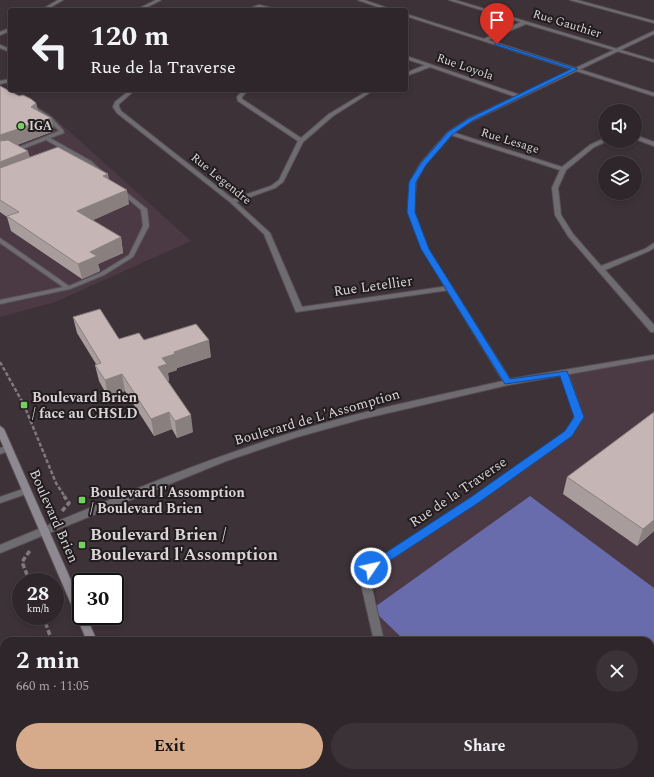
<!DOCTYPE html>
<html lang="en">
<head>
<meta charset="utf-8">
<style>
	:root { --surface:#2e262a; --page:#3a3236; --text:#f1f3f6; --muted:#a7a5a8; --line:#494347; --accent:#d6ab8b }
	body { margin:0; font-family:Spectral,serif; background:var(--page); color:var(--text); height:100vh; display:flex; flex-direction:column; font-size:15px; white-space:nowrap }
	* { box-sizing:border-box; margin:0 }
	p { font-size:13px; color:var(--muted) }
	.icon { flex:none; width:22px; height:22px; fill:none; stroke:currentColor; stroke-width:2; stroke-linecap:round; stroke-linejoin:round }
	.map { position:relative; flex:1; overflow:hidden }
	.sheet { position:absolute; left:0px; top:637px; width:654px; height:140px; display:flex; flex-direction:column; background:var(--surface); border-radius:12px 12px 0 0; box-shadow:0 2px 6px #0003,0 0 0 1px var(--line) }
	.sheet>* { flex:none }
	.guide { position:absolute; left:8px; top:8px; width:400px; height:84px; border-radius:4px; box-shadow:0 2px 6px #0003,0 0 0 1px var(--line); background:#2e262a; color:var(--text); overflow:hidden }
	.controls { position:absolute; left:598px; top:104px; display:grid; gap:8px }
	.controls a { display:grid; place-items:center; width:44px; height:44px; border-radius:50%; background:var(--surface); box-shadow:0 2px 6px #0003,0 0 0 1px var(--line); font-size:20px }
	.speed { position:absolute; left:12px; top:573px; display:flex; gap:8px; font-size:20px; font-weight:700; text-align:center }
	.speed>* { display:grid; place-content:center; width:52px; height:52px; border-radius:50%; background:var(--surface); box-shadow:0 2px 6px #0003,0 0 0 1px var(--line); line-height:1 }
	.speed small { font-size:10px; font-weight:400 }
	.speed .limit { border:2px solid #111; border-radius:6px; background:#fff; color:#111 }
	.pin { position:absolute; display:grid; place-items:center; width:34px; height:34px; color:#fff; margin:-41px -17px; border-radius:50% 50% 50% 0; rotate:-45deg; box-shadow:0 0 4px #0007 }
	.pin .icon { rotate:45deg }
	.me { position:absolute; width:44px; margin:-22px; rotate:56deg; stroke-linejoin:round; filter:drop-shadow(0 0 3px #0008) }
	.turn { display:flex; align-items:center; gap:14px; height:84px; padding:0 16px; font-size:18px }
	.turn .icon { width:52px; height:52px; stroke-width:2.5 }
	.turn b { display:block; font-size:28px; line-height:34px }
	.round { display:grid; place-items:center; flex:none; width:42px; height:42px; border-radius:21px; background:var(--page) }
	.headline { display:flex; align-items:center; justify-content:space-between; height:68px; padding:0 16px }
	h1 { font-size:24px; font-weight:700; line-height:30px }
	.primary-button { display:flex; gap:8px; margin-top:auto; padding:8px 16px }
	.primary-button a { flex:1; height:46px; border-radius:24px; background:var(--accent); color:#111; font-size:16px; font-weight:700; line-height:46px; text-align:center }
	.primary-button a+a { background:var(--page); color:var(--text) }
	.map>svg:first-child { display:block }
	.built { fill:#4b3a44 }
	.water { fill:#686cac }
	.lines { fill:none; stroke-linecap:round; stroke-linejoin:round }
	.service-casing { stroke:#594f55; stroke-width:2 }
	.minor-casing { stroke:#594f55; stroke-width:2 }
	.tertiary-casing { stroke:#594f55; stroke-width:2 }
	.secondary-casing { stroke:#594f55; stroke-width:2 }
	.path-far1 { stroke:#81787d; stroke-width:2.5; stroke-dasharray:4 2; stroke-linecap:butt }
	.path { stroke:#81787d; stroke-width:3.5; stroke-dasharray:5 2.5; stroke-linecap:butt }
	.service { fill:#6e6c70; fill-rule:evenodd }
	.minor { fill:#6e6c70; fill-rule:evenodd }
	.tertiary { fill:#6e6c70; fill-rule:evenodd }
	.secondary { fill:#8e8991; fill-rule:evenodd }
	.wall { fill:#a99c9c }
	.shaded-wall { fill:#8a7f7f }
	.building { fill:#c5b5b5; stroke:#8a7f7f }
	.route { fill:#1a73e8; stroke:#114b97 }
	.poi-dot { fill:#72d25d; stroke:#211c1e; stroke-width:1.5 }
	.labels { text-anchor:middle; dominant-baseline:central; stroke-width:4; stroke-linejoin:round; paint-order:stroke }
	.far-street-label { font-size:12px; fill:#dad4d7; stroke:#211c1e }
	.far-poi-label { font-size:12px; font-weight:bold; fill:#dad4d7; stroke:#211c1e; text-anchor:start }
	.street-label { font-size:14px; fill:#dad4d7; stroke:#211c1e }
	.poi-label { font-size:14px; font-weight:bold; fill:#dad4d7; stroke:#211c1e; text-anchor:start }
	.near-poi-label { font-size:17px; font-weight:bold; fill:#dad4d7; stroke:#211c1e; text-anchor:start }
</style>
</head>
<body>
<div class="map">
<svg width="654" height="777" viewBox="0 0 654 777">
	<rect width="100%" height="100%" fill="#3d3238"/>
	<path class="built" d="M 0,85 L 49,113 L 191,241 L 55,302 L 0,317 Z
		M 654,357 L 654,777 L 466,777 L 462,773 L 650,773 L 650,641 L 384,641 L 371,568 L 568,434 L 579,417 L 564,373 Z"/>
	<path class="water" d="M 530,496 L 654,588 L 654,679 L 650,683 L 650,641 L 405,641 L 372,609 Z"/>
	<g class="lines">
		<g class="service-casing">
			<path id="service" d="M 28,105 L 32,105 L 51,117 L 63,130 L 64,133 L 50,138 L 91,161 L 103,172 L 103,174 L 99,174 L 87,163 L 46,140 L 17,151 L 0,154 L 0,152 L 14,149 L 59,131 L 47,119 L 28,107 Z
				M 121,188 L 147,209 L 149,226 L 133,257 L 104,275 L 70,289 L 0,304 L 0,300 L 63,287 L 0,243 L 0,238 L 69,286 L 100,273 L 129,255 L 143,226 L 141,210 L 119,191 L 119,189 Z
				M 8,445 L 11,446 L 12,448 L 11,450 L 0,454 L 0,448 Z
				M 26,488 L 29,489 L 30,491 L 29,493 L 0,503 L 0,497 Z"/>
		</g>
		<g class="minor-casing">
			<path id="minor" d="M 58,0 L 63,0 L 46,10 L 41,10 Z
				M 156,0 L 161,0 L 141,10 L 136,10 Z
				M 358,0 L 364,0 L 393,10 L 387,10 Z
				M 449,0 L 455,0 L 654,60 L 654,62 L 526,24 L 488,40 L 654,93 L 654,96 L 406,16 L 406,14 L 484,39 L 521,22 Z
				M 570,0 L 577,0 L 654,21 L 654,23 Z
				M 259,5 L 277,9 L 278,10 C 272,10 267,8 261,8 C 256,7 250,10 244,10 Z
				M 10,28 L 10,31 L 0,35 L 0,32 Z
				M 0,45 L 10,49 L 10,52 L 0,48 Z
				M 406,56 L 520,95 L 520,96 L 516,97 L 430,67 L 406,76 L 406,73 L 425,65 L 406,59 Z
				M 10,79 L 10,82 L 0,84 L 0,81 Z
				M 130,90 L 135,90 L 119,104 L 119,107 L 121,111 L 233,199 L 271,186 L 279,180 L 298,141 L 238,101 L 237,97 L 243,90 L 248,90 L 242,97 L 242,99 L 301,138 L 329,114 L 369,90 L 374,90 L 333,116 L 303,142 L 283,182 L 275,188 L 236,202 L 270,233 L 302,307 L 449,286 L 452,288 L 449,290 L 296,312 L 264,234 L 230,202 L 117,113 L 113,107 L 115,102 Z
				M 448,132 L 452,132 L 562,167 L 590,145 L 605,138 L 605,141 L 607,141 L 594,147 L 566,170 L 558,188 L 561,215 L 573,234 L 601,266 L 645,249 L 654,243 L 654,248 L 649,251 L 605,270 L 654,325 L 654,332 L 651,332 L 568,236 L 555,215 L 552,188 L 560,170 L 448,134 Z
				M 635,135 L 654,142 L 654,146 L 635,139 Z
				M 564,370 L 568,373 L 583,417 L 571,436 L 478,502 L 375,570 L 371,584 L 384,641 L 374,641 L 361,584 L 368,565 L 472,498 L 565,432 L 575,417 L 560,373 Z
				M 283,773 L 301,773 L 299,777 L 281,777 Z"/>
		</g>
		<g class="tertiary-casing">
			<path id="tertiary" d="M 654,31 L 654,34 L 472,121 L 452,134 L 425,165 L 416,182 L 414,212 L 428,249 L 510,379 L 654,355 L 654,359 L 508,385 L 362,419 L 297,437 L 226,461 L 0,553 L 0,545 C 96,506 193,463 291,433 C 361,411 432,397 503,381 L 422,249 L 408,212 L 410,182 L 420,164 L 448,132 L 468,119 Z"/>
		</g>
		<g class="secondary-casing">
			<path id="secondary" d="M 0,426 L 4,429 L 81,603 L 81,616 L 86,616 L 97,641 L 87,641 L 0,439 Z
				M 140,773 L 152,773 L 154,777 L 142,777 Z"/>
		</g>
		<path class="path-far1" d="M 0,362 L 24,405 L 56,483 L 65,497"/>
		<path class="path" d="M 62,511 L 69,503 L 64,496
			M 30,582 L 22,562 L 31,549
			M 43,616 L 52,641
			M 104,773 L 105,777"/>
		<use href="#service" class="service"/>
		<use href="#minor" class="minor"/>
		<use href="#tertiary" class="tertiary"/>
		<use href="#secondary" class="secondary"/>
	</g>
	<path class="wall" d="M 0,86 L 19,96 L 36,103 L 38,111 L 54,131 L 17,145 L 30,157 L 109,180 L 129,204 L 93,220 L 121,237 L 123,253 L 98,264 L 100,271 L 82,279 L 11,231 L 7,217 L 0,212 Z
		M 73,317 L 119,339 L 144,340 L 211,357 L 177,368 L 177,370 L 168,373 L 169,381 L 167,381 L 193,432 L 177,438 L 172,429 L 154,436 L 125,391 L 108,397 L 99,381 L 95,365 L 96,364 L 77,333 Z
		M 567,477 L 654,531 L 637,546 L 563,494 Z"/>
	<path class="shaded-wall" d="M 36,103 L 39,116 L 31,107 Z
		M 51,118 L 54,131 L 0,151 L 0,135 Z
		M 28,151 L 32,165 L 0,177 L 0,162 Z
		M 108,174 L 111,189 L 103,176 Z
		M 127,190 L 129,204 L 80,226 L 77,211 Z
		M 121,237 L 123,253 L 98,264 L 100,271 L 82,279 L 78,264 L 90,252 Z
		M 209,340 L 211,357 L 177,368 L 177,370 L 168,373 L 169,381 L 160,384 L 158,367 L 162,358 L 174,352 Z
		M 122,374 L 125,391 L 108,397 L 105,380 Z
		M 169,412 L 172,429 L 154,436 L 151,419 Z
		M 191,415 L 193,432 L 177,438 L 175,421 Z
		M 654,520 L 654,531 L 637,546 L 643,529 Z"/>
	<path class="building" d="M 0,86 L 19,96 L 23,95 L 31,99 L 36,103 L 31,107 L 51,118 L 0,135 Z
		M 8,140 L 28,151 L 0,162 L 0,141 Z
		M 58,147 L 108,174 L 103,176 L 127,190 L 77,211 L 121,237 L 90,252 L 97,256 L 78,264 L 7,216 L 19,212 L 0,200 L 0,168 Z
		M 100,309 L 119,339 L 139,333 L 144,340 L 196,324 L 209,340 L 174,352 L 175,354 L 162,358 L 167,364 L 158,367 L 191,415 L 175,421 L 169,412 L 151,419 L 122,374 L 105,380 L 95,365 L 101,363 L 73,317 Z
		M 654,412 L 654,520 L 643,529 L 567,477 Z"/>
	<path class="route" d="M 495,43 L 578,69 L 472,121 L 452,135 L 426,165 L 416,182 L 415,212 L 429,249 L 510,379 L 567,371 L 584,417 L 572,436 L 478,503 L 371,573 L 367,572 L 366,568 L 367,565 L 471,497 L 565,431 L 574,417 L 560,376 L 505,384 L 421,249 L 407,212 L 409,182 L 421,163 L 448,132 L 468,119 L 571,69 L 495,45 Z"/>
	<g class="poi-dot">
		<circle cx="21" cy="126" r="4"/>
		<rect x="20" y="401" width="8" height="8" rx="2"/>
		<rect x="78" y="496" width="8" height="8" rx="2"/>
		<rect x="78" y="541" width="8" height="8" rx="2"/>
	</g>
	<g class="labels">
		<g class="far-street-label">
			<text transform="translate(567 24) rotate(17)">Rue Gauthier</text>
			<text transform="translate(465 67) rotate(19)">Rue Loyola</text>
			<text transform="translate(510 141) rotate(17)">Rue Lesage</text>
			<text transform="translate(221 179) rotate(39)">Rue Legendre</text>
		</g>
		<g class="far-poi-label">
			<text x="29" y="126">IGA</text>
		</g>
		<g class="street-label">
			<text transform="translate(373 286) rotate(-8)">Rue Letellier</text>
			<text transform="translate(317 417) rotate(-16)">Boulevard de L'Assomption</text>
			<text transform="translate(458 492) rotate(-34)">Rue de la Traverse</text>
			<text transform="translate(54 516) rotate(66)">Boulevard Brien</text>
		</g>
		<g class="poi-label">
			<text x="32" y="397">Boulevard Brien<tspan x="32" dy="16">/ face au CHSLD</tspan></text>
			<text x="90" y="492">Boulevard l'Assomption<tspan x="90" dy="16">/ Boulevard Brien</tspan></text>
		</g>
		<g class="near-poi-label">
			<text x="90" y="535">Boulevard Brien /<tspan x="90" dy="20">Boulevard l'Assomption</tspan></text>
		</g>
	</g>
</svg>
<div class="controls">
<a><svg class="icon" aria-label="sound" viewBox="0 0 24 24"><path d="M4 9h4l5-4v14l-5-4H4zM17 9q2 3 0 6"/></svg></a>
<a><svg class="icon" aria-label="layers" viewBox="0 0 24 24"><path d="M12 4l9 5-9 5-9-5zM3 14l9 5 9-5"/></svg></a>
</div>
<div class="speed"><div>28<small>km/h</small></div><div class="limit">30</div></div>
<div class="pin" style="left:497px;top:44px;background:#d93025"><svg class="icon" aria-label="arrive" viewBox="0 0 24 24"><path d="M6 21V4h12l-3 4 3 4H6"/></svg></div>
<svg class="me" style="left:371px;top:568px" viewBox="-20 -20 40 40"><circle r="17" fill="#1a73e8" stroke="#fff" stroke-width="3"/><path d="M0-11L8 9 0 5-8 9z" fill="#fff"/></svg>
<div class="guide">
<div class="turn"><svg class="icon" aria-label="left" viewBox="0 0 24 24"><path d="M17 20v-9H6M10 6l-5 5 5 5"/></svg><div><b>120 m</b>Rue de la Traverse</div></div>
</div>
<section class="sheet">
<div class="headline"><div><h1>2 min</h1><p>660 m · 11:05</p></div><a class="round"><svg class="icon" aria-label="close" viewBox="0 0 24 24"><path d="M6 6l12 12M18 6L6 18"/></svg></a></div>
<div class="primary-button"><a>Exit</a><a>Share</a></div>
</section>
</div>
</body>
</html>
